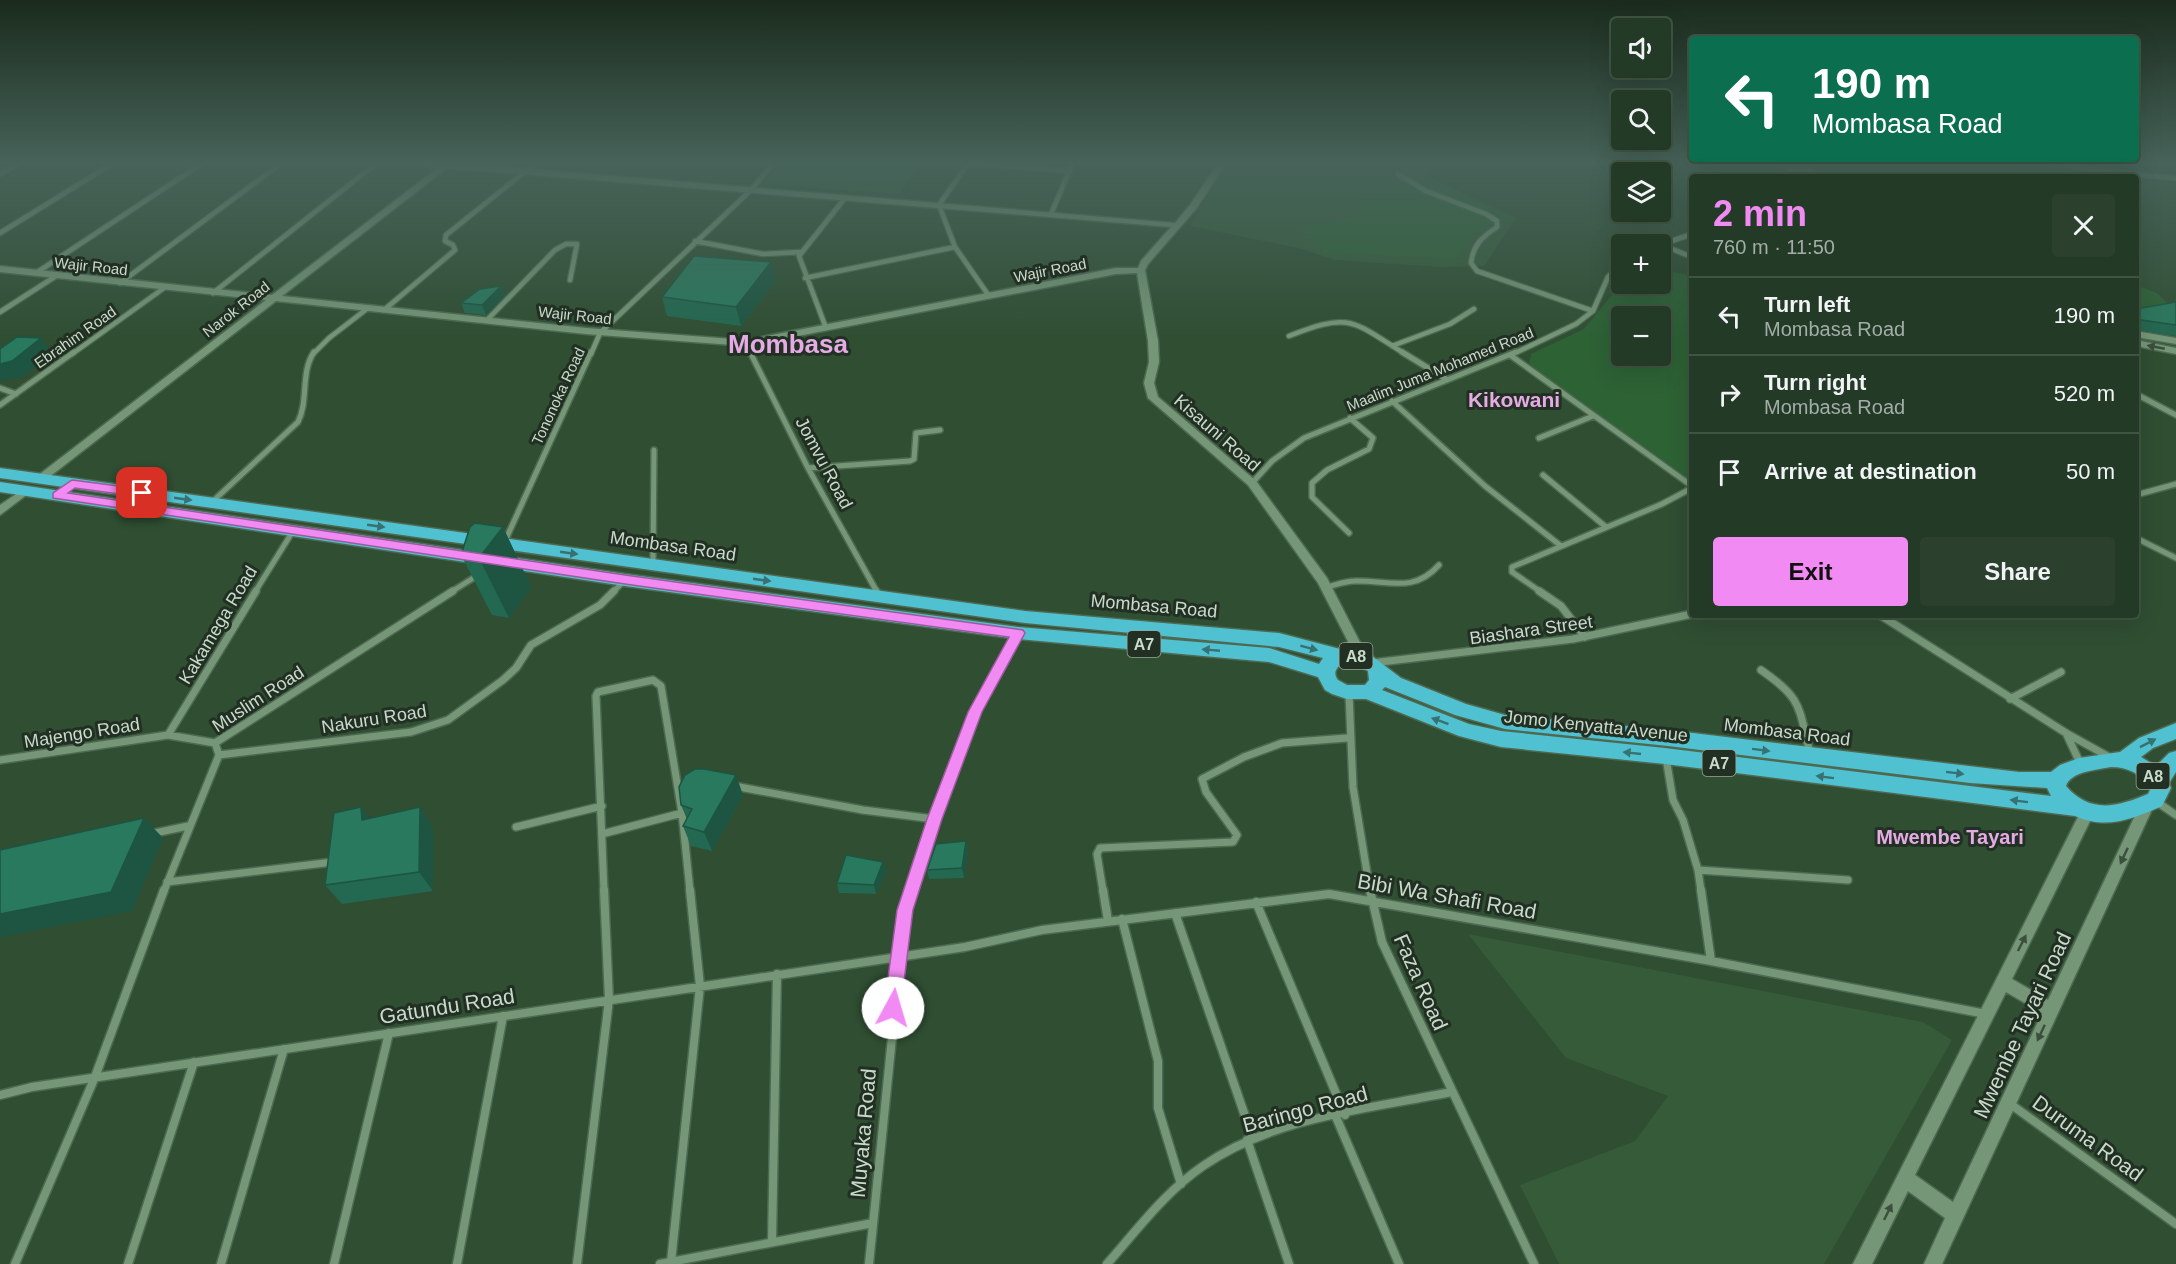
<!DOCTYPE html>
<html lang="en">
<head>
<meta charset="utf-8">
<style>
	:root { --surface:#233a26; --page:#2b412e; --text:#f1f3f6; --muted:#a3ada7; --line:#405443; --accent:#f28af3 }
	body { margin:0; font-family:Helvetica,sans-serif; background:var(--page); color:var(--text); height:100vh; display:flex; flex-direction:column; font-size:22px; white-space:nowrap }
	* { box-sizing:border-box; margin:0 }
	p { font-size:20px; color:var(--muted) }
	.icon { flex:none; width:33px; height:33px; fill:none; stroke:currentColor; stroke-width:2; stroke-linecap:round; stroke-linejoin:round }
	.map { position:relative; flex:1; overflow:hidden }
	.side { position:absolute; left:1689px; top:174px; width:450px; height:444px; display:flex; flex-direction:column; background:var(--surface); border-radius:6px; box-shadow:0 6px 24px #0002,0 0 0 2px var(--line) }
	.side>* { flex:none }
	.guide { position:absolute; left:1689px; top:36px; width:450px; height:126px; border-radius:6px; box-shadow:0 6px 24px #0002,0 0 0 2px var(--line); background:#0b6e4f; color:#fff; overflow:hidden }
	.fabs { position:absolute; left:1611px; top:18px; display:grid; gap:12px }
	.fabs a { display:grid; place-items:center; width:60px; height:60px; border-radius:6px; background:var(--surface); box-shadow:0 6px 24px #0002,0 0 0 2px var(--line); font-size:30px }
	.pin { position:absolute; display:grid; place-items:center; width:51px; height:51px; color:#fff; margin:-26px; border-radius:12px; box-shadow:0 3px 9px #0006 }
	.me { position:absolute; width:66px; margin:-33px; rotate:6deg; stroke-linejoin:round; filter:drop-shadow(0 0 4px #0008) }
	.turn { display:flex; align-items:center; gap:21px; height:126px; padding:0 24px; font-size:27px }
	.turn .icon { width:78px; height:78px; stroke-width:2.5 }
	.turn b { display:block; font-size:42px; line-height:51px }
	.round { display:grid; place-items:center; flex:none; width:63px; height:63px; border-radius:6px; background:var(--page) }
	.head { display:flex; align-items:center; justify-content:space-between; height:102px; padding:0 24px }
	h1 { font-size:36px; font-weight:700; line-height:45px; color:var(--accent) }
	.primary-button { display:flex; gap:12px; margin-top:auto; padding:12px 24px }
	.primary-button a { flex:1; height:69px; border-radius:6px; background:var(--accent); color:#111; font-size:24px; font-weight:700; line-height:69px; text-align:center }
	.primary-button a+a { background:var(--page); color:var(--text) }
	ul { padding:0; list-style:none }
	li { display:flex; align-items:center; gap:18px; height:78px; padding:0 24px; border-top:2px solid var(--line) }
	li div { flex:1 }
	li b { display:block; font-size:22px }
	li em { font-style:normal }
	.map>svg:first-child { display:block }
	.built { fill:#355b39 }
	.green { fill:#2d6235; fill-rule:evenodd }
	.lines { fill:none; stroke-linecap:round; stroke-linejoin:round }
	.street-far3-casing { stroke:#4e6951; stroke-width:7 }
	.street-far2-casing { stroke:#4e6951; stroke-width:8 }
	.street-far1-casing { stroke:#4e6951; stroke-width:10 }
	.street-casing { stroke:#4e6951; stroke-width:11 }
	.secondary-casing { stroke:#4e6951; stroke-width:3 }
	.highway-casing { stroke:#4e6951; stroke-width:3 }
	.street-far3 { stroke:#759677; stroke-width:4.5 }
	.street-far2 { stroke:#759677; stroke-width:5 }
	.street-far1 { stroke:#759677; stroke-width:7 }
	.street { stroke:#759677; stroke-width:8 }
	.secondary { fill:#759677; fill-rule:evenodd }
	.highway { fill:#50c1d0; fill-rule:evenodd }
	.wall { fill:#236851 }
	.shaded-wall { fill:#1d5542 }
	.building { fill:#29795e; stroke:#1d5542; stroke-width:1.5 }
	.oneway { fill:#3b4f3c }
	.oneway2 { fill:#377171 }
	.route { fill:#f28af3; stroke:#9d5a9e; stroke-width:1.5 }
	.labels { text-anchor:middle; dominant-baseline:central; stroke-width:6; stroke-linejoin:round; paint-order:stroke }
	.far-street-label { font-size:15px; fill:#c8dac9; stroke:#223023 }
	.shield { fill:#223023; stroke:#96a797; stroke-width:1.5 }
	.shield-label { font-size:16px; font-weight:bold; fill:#c8dac9 }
	.street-label { font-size:18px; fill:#c8dac9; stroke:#223023 }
	.neighbourhood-label { font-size:20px; font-weight:bold; fill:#e5abe4; stroke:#223023 }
	.quarter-label { font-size:21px; font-weight:bold; fill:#e5abe4; stroke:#223023 }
	.near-street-label { font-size:21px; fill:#c8dac9; stroke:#223023 }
	.far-town-label { font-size:26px; font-weight:bold; fill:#e5abe4; stroke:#223023 }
</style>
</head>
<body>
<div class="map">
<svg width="2176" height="1264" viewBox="0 0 2176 1264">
	<rect width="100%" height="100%" fill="#2f4e32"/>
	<path class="built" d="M 1228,162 L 1429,162 L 1429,177 L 1516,218 L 1484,266 L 1442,267 L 1335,260 L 1299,248 L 1190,226 Z
		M 1468,934 L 1923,1022 L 1952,1040 L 1824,1264 L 1559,1264 L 1520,1185 L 1635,1141 L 1668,1096 L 1566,1058 Z"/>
	<path class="green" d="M 782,162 L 920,162 L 900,194 L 763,184 Z
		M 1426,178 L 1510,218 L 1476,233 L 1456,259 L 1325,253 L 1301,231 L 1357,215 L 1366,194 Z
		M 1665,270 L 1692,276 L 1692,481 L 1529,364 L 1531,354 L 1584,329 L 1617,289 L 1638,289 L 1642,284 L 1660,284 L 1661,274 ZM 1622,316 L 1660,316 L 1660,356 L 1622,356 Z
		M 2136,285 L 2157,293 L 2173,309 L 2136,316 Z"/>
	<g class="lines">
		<g class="street-far3-casing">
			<path id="street-far3" d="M 969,162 L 939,205 L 955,247 L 989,296
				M 2016,162 L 2048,162 L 2106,172 L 2176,178
				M 968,163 L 1070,171
				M 0,174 L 21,162
				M 1398,174 L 1426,191 L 1486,214 L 1497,221 L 1497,227 C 1482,237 1473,245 1471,263 L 1477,271 L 1593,311
				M 1051,214 L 1073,162
				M 0,233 L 115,162
				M 695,241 L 763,254 L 801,252
				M 1660,245 L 1692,234
				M 1662,245 L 1692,257
				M 36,273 L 204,162
				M 805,278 L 955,247
				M 120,283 L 283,162
				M 213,293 L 378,162
				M 384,310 L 455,250 L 453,245 L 445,241 L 446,235 L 537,162
				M 0,312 L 56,276
				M 488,319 L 555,250 L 566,244 L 577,244 L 570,280
				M 826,328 L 799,256 L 845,198
				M 1289,336 C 1351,312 1351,320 1405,354
				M 746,343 L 751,354
				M 1392,346 L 1450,324 L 1474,309
				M 72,354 L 164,288
				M 313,354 L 329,338 L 368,308
				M 591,354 L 600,333 L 752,189 L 774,162
				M 1513,354 L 1576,324 L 1593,311 L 1608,277 L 1622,263"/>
		</g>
		<g class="street-far2-casing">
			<path id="street-far2" d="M 750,352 L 808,468 L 877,592
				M 1402,352 L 1446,379
				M 1510,355 L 1692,486
				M 0,388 L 16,394
				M 2136,394 L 2176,415
				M 1392,401 L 1485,486 L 1561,546
				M 0,405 L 74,352
				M 1539,438 L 1593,416
				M 808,468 L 910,461 L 914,459 L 916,433 L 940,430
				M 1543,475 L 1606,527
				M 1252,483 L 1272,461 L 1304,438 L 1516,352
				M 2136,495 L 2176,484
				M 212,502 L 298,422 C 309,400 300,373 314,352
				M 1349,533 L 1312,497 L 1312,483 L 1327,470 L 1369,449 L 1373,438 L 1350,418
				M 2136,538 L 2176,558
				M 505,541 L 591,352
				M 653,565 L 654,450
				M 1327,587 C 1336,585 1345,581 1355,581 C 1388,580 1413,594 1439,565
				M 255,592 L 293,531
				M 451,592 L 478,575
				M 613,592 L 625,580
				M 1541,592 L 1512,572 L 1512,567 L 1662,504 L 1692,488"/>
		</g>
		<g class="street-far1-casing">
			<path id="street-far1" d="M 876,591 L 878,595
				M 1539,591 L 1561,606 L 1585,637
				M 1880,615 L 2066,733 L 2111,758
				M 1372,663 L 1573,639 L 1692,614
				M 1761,670 C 1803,699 1798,706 1810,753
				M 1349,694 L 1353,787 L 1370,891
				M 2010,699 L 2061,672
				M 2066,733 L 2081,765
				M 168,735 L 256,591
				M 215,743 L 453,591
				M 219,755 L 411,732 L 448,720 L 503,680 L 516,668 L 531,645 L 600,605 L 614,591
				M 1666,758 L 1673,800 L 1683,820 L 1698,870 L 1701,891
				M 0,760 L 168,735 L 215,743
				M 734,786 L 863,810 L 934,819
				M 2157,802 L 2176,815
				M 516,827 L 602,806
				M 150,834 L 188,826
				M 602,834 L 682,813
				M 1698,870 L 1848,880
				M 167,882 L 333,862
				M 164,891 L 219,755 L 215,743
				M 604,891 L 596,696 L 598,692 L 653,680 L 661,686 L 682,813 L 690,891
				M 911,891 L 934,819 L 975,712 L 1018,634
				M 1103,891 L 1097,854 L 1100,848 L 1233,842 L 1237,835 L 1206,792 L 1202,779 L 1244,757 L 1282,743 L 1347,738"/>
		</g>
		<g class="street-casing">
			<path id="street" d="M 1103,890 L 1108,921
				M 1370,890 L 1382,942 L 1534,1264
				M 1701,890 L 1711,961
				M 1256,902 L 1345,1115
				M 1175,913 L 1253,1139
				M 1122,919 L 1158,1061 L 1158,1108 L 1181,1184
				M 0,1095 L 32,1087 L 965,947 L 1042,930 L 1329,894 L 1711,961 L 1986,1014
				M 2009,1103 L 2176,1224
				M 1336,1117 L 1399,1264
				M 1247,1140 L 1289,1264
				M 772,1241 L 777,974
				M 671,1262 L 700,986 L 690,890
				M 15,1264 L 95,1077 L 164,890
				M 128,1264 L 194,1062
				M 221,1264 L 284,1049
				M 334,1264 L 389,1033
				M 457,1264 L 503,1016
				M 577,1264 L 609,1000 L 604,890
				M 660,1264 L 873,1223
				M 869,1264 L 905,910 L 911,890
				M 1107,1264 C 1137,1230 1165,1192 1203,1166 C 1273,1117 1369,1109 1451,1092"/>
		</g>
		<g class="secondary-casing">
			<path id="secondary" d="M 403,162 L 447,162 L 1175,223 L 1190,205 L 1219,162 L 1227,162 L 1196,209 L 1148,264 L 1145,270 L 1158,341 L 1159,362 L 1154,383 L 1158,397 L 1256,481 L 1327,578 L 1368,658 L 1366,661 L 1358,661 L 1318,583 L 1248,485 L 1148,398 L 1144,383 L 1149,362 L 1148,341 L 1137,273 L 1116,274 L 746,346 L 586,334 L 276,301 L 44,481 L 36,481 L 35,479 L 36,477 L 266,300 L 0,272 L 0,266 L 272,295 L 439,167 L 407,164 ZM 447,168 L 1171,227 L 1141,261 L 1138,268 L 1116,268 L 746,340 L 586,328 L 282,296 Z
				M 1774,162 L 1783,162 L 1810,177 L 1800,177 Z
				M 1798,165 L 1804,165 L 1824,177 L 1814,177 L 1798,169 Z
				M 2136,331 L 2176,338 L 2176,344 L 2136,337 Z
				M 2136,340 L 2176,348 L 2176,354 L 2136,346 Z
				M 25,488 L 30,491 L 29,493 L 0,515 L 0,505 Z
				M 2148,797 L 2153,799 L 2155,803 L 1942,1264 L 1924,1264 L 1945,1218 L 1908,1191 L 1872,1264 L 1853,1264 L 2082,809 L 2087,807 L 2092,809 L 2094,813 L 2012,979 L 2048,1000 L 2141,803 L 2143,799 ZM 2006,992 L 2042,1013 L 1953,1202 L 1915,1175 Z"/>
		</g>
		<g class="highway-casing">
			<path id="highway" d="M 0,468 L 1025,611 L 1279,633 L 1340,649 L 1351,648 L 1368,653 L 1401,678 L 1466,704 L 1505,715 L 1668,730 L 2019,772 L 2051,772 L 2060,765 L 2079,758 L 2120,752 L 2139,738 L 2176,723 L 2176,739 L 2153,748 L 2141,757 L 2156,766 L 2169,753 L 2176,751 L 2176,772 L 2169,783 L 2171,788 L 2162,806 C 2133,819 2106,830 2075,816 L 1665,764 L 1501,747 L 1459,736 L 1366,699 L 1347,699 L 1332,694 L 1325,690 L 1318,677 L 1269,662 L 1018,639 L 625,586 L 0,492 L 0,482 L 625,574 L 1018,627 L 1269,648 L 1319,664 L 1323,658 L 1279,647 L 1025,623 L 0,478 ZM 1344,662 L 1356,663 L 1368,671 L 1369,680 L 1365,685 L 1347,685 L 1338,680 C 1332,672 1337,667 1344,662 ZM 1385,687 L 1455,715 L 1505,729 L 1668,746 L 1970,783 L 2047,788 L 2051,796 L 1665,748 L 1501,731 L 1469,724 L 1382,690 ZM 2111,767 C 2128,767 2141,774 2151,788 L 2148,794 C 2117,807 2090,814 2066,786 C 2071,771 2097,770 2111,767 Z"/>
		</g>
		<use href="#street-far3" class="street-far3"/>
		<use href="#street-far2" class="street-far2"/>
		<use href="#street-far1" class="street-far1"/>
		<use href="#street" class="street"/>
		<use href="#secondary" class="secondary"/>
		<use href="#highway" class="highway"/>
	</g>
	<path class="wall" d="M 771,262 L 775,281 L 741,326 L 667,316 L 662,297 Z
		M 501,286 L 505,296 L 486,315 L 465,313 L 461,303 Z
		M 2176,302 L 2176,336 L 2136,330 L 2136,309 Z
		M 503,527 L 531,587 L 509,618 L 492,615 L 461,555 Z
		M 743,795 L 712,851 L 691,846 L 683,826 L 687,819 L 681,805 Z
		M 369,818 L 433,827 L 433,891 L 342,904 L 325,885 Z
		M 966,841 L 968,851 L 964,878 L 929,879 L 927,870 Z
		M 883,862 L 886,872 L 876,894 L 839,893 L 837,883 Z"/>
	<path class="shaded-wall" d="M 771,262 L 775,281 L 741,326 L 736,307 Z
		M 501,286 L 505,296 L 486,315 L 482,305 Z
		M 41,338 L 52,353 L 24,376 L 0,381 L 0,364 Z
		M 503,527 L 531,587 L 509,618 L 479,558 Z
		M 736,775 L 743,795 L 712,851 L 704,832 Z
		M 361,807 L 375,826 L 362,820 Z
		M 420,807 L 433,827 L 433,891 L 419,872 Z
		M 144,818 L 163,838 L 132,911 L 0,937 L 0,914 Z
		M 966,841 L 968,851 L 964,878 L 962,868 Z
		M 883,862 L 886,872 L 876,894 L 874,885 Z"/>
	<path class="building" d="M 694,256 L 771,262 L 736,307 L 662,297 Z
		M 501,286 L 482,305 L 461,303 L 480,289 Z
		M 2176,302 L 2176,325 L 2141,320 L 2136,317 L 2136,309 Z
		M 17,337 L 41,338 L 12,361 L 0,364 L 0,349 Z
		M 475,523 L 503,527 L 479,558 L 461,555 L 470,527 Z
		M 695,769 L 704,769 L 736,775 L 704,832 L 683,826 L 692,809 L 681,805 L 679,787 L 685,775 Z
		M 361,807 L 362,820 L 420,807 L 419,872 L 325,885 L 334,813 Z
		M 144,818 L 111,892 L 0,914 L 0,850 Z
		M 966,841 L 962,868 L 927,870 L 936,844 Z
		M 846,855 L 883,862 L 874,885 L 837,883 Z"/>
	<defs><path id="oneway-solid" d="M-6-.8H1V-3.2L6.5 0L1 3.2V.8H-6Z" transform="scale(1.5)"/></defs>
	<g class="oneway">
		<use href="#oneway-solid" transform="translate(2156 347) rotate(-169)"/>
		<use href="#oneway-solid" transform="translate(2124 856) rotate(115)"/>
		<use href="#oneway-solid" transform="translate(2022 943) rotate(-63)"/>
		<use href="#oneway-solid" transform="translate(2041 1033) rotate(115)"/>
		<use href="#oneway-solid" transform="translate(1888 1212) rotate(-64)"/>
	</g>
	<g class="oneway2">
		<use href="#oneway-solid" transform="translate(183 499) rotate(8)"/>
		<use href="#oneway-solid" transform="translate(376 526) rotate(8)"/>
		<use href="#oneway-solid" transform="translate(569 553) rotate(8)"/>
		<use href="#oneway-solid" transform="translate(762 580) rotate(8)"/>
		<use href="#oneway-solid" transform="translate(1309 648) rotate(15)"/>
		<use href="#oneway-solid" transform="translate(1211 650) rotate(-175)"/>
		<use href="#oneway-solid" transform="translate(1440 721) rotate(-160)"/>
		<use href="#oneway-solid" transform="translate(2148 743) rotate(-27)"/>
		<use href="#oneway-solid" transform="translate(1761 750) rotate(7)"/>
		<use href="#oneway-solid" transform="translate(1632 753) rotate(-174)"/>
		<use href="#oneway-solid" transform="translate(1955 773) rotate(7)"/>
		<use href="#oneway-solid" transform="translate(1825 777) rotate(-173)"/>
		<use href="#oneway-solid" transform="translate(2019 801) rotate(-173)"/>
	</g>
	<linearGradient id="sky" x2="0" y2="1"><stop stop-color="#1a2b1c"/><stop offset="0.48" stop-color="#47635a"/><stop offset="1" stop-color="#47635a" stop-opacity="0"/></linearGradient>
	<rect width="2176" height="339" fill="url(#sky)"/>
	<path class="route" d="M 72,480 L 142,489 L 148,493 L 142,497 L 75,488 L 68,493 L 625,575 L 1023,630 L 1025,633 L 982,712 L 942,819 L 913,910 L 900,1014 L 893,1016 L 887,1014 L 884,1008 L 897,910 L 927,819 L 968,712 L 1009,637 L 625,584 L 53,498 L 53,493 Z"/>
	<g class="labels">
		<g class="far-street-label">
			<text transform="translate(91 266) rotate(6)">Wajir Road</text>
			<text transform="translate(1050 270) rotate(-11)">Wajir Road</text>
			<text transform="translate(236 309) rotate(-38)">Narok Road</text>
			<text transform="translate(575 315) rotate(6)">Wajir Road</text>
			<text transform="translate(75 337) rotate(-35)">Ebrahim Road</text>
			<text transform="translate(1440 369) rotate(-22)">Maalim Juma Mohamed Road</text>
			<text transform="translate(558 396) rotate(-65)">Tononoka Road</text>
		</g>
		<g class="shield">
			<rect x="1127.5" y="631" width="33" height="26" rx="4.5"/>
			<rect x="1339.5" y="643" width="33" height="26" rx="4.5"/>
			<rect x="1702.5" y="750" width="33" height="26" rx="4.5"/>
			<rect x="2136.5" y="763" width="33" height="26" rx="4.5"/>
		</g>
		<g class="shield-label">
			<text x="1144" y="644">A7</text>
			<text x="1356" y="656">A8</text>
			<text x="1719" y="763">A7</text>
			<text x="2153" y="776">A8</text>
		</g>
		<g class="street-label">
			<text transform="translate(1217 433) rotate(41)">Kisauni Road</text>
			<text transform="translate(824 463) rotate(62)">Jomvu Road</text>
			<text transform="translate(673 546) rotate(8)">Mombasa Road</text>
			<text transform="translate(1154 606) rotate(5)">Mombasa Road</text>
			<text transform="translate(218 625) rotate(-59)">Kakamega Road</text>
			<text transform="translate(1531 630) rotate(-8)">Biashara Street</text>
			<text transform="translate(258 699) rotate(-33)">Muslim Road</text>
			<text transform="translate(374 719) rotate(-9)">Nakuru Road</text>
			<text transform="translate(1596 726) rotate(6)">Jomo Kenyatta Avenue</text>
			<text transform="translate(1787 732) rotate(7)">Mombasa Road</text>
			<text transform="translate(82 733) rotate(-9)">Majengo Road</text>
		</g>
		<g class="neighbourhood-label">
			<text x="1950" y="837">Mwembe Tayari</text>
		</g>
		<g class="quarter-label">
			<text x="1514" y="399">Kikowani</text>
		</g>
		<g class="near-street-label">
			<text transform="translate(1447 896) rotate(10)">Bibi Wa Shafi Road</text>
			<text transform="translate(1421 982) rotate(66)">Faza Road</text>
			<text transform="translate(447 1006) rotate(-9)">Gatundu Road</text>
			<text transform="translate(2022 1025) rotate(-65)">Mwembe Tayari Road</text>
			<text transform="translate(1305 1109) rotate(-15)">Baringo Road</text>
			<text transform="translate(863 1133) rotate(-85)">Muyaka Road</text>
			<text transform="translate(2088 1138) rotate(36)">Duruma Road</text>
		</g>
		<g class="far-town-label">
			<text x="788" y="344">Mombasa</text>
		</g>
	</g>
</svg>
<div class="fabs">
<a><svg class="icon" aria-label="sound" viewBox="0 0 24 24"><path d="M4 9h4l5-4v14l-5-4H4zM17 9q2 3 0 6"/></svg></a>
<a><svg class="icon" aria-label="search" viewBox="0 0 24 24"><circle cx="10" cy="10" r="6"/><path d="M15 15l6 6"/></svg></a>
<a><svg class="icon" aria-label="layers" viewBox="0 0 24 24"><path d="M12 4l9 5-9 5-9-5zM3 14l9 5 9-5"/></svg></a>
<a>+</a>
<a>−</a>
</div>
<div class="pin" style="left:142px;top:493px;background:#d93025"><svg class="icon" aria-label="arrive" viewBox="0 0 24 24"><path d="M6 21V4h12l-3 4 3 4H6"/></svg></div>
<svg class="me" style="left:893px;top:1008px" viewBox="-20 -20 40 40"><circle r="19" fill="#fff"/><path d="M0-13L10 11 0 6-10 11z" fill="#f28af3"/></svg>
<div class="guide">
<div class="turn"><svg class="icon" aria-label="left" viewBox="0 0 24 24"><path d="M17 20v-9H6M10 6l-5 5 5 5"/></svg><div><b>190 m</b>Mombasa Road</div></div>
</div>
<section class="side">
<div class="head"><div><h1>2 min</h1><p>760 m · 11:50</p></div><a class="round"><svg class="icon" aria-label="close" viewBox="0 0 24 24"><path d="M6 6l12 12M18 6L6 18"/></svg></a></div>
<ul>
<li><svg class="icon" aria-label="left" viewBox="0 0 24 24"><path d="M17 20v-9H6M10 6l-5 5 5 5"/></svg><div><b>Turn left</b><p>Mombasa Road</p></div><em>190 m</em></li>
<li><svg class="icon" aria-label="right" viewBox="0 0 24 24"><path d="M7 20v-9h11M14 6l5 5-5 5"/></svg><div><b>Turn right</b><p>Mombasa Road</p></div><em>520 m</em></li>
<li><svg class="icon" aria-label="arrive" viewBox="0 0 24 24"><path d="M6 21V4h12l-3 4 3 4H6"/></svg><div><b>Arrive at destination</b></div><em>50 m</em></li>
</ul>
<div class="primary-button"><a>Exit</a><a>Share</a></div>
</section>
</div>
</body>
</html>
